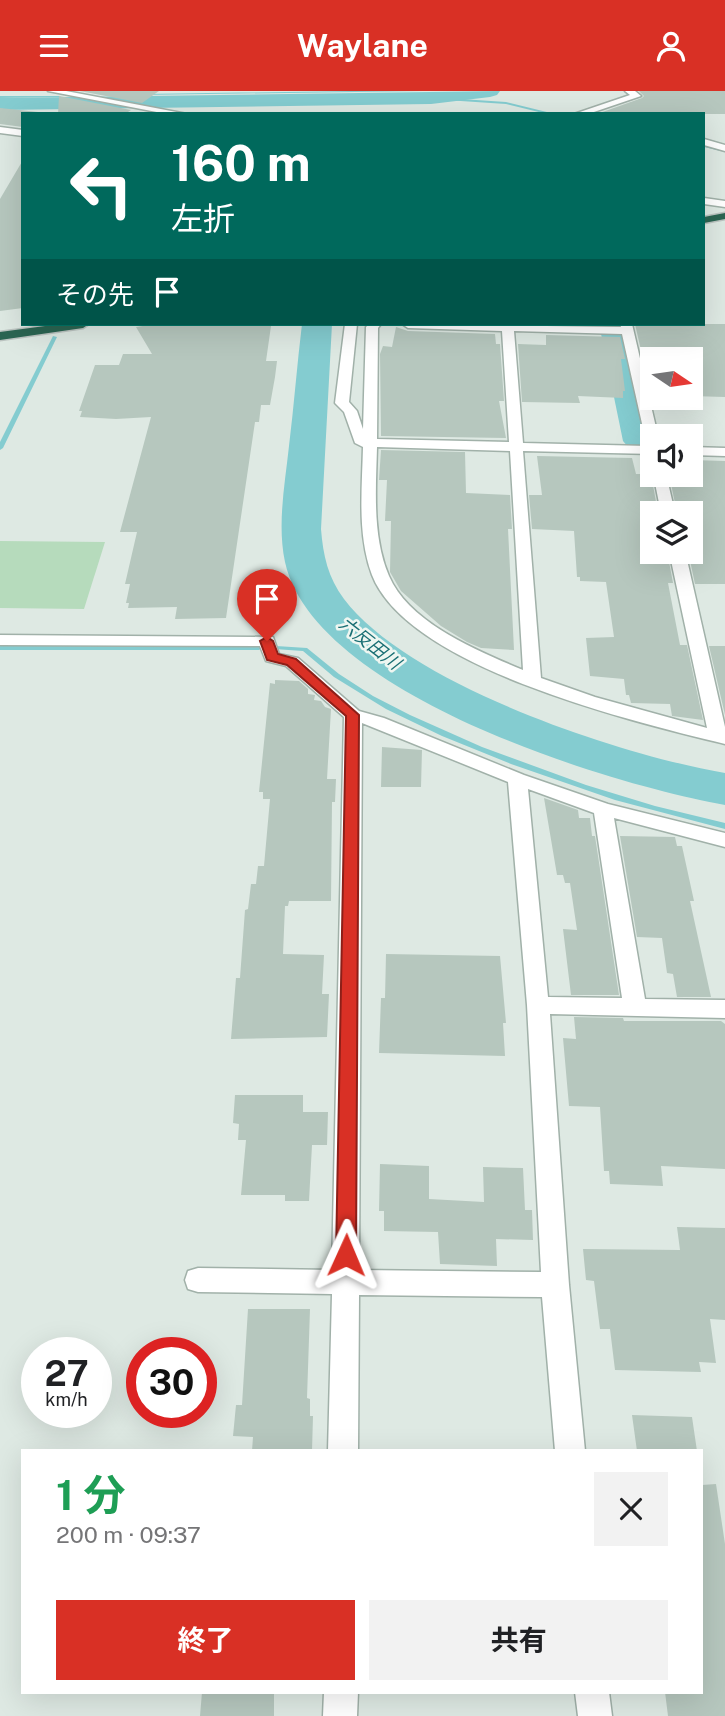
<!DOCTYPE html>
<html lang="ja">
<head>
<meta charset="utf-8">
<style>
	:root { --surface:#fff; --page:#f2f2f2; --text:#202124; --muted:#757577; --accent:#d93025 }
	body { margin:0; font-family:"Public Sans","Noto Sans JP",sans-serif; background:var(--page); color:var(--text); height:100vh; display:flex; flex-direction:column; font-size:26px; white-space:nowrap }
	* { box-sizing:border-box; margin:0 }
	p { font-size:23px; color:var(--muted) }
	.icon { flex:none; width:38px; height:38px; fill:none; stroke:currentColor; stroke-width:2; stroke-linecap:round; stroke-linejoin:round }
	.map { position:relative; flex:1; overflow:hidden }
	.details { position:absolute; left:21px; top:1358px; width:682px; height:245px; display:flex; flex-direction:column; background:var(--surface); border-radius:0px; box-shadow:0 7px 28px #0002 }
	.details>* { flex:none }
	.banner { position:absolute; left:21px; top:21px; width:684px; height:214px; border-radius:0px; box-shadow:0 7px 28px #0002; background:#00695c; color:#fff; overflow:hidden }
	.needle { width:46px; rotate:103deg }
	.fabs { position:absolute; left:640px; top:256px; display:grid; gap:14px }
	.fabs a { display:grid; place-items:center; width:63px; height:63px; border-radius:0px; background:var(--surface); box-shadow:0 7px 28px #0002; font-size:35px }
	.speed { position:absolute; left:21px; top:1246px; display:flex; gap:14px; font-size:35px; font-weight:700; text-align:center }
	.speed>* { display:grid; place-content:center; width:91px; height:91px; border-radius:50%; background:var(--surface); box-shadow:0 7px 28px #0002; line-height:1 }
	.speed small { font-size:18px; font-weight:400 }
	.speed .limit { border:10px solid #d22; background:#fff; color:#111 }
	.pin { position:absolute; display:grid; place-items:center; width:60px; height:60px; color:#fff; margin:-72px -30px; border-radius:50% 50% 50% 0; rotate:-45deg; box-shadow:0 0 7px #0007 }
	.pin .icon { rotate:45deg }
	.me { position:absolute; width:77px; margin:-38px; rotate:1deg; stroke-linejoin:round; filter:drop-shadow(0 0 5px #0008) }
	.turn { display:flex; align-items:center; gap:24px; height:147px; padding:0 35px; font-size:32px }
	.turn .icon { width:91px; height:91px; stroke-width:2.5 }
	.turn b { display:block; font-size:49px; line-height:60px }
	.then { display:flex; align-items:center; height:66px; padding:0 35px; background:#0003; gap:14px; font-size:26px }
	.round { display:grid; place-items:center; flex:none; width:74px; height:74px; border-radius:0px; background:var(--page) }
	.head { display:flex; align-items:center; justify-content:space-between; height:119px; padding:0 35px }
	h1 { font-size:42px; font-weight:700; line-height:52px; color:#1e9e55 }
	.action { display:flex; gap:14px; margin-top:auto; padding:14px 35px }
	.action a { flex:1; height:80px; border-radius:0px; background:var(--accent); color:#fff; font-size:28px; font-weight:700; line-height:80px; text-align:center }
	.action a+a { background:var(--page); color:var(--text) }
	header { display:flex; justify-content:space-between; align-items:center; height:91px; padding:0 35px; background:var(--accent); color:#fff; font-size:32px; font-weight:700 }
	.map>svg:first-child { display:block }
	.green { fill:#b6dbbc }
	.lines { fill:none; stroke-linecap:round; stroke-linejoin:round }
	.stream { fill:#84ccd0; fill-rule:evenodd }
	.river { fill:#84ccd0; fill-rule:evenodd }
	.building { fill:#b6c7be }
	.minor-casing { stroke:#a1b1a9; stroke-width:3 }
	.highway-casing { stroke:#bcc4c1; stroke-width:3 }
	.minor { fill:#fff; fill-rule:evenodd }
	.highway { fill:#2b6552; fill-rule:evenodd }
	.route { fill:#d93025; stroke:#8d1f18; stroke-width:2 }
	.labels { text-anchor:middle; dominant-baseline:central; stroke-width:5; stroke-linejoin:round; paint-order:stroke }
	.far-water-label { font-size:18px; font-style:italic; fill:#1a6f74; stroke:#eef6f1 }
</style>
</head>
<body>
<header><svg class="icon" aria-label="menu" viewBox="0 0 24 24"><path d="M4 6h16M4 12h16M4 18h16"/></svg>Waylane<svg class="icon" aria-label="person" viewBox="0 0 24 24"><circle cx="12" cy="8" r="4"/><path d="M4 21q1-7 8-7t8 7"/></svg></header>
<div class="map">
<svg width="725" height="1625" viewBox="0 0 725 1625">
	<rect width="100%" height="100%" fill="#dee9e3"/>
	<path class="green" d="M 0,450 L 105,451 L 84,518 L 0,517 Z"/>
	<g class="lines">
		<path class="stream" d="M 351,0 L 423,0 L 141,4 L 143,3 Z
			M 0,5 L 59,5 L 61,6 L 0,7 Z
			M 431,6 L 506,11 L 555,23 L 547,23 L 506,13 L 430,8 Z
			M 704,54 L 725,59 L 725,61 L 704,56 Z
			M 53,245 L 57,246 L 3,357 L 0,359 L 0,351 Z
			M 0,555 L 259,555 L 263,557 L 259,559 L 0,559 Z
			M 276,555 L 307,557 L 339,583 L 373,605 L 410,624 L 482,656 L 586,694 L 655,715 L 725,732 L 725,738 L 615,709 L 511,673 L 442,645 L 386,618 L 334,586 L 303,560 L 274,558 L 274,556 Z"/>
		<path class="river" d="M 500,0 L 497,4 L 490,6 L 431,13 L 0,19 L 0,7 Z
			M 302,233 L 332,233 L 321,438 C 323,464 328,487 344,508 C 409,594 620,664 725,682 L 725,714 C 608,693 314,603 285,471 C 277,433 285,393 289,355 C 294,314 297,274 302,233 Z
			M 599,233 L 629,233 L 657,345 L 653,345 L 653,358 L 641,361 L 629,357 L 623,350 Z"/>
	</g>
	<path class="building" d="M 80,0 L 159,0 L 142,12 Z
		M 639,0 L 725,0 L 725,23 L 597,23 L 642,7 L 644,5 Z
		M 59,5 L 131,19 L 125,23 L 58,23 Z
		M 0,17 L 57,23 L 23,23 L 23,36 L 0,33 Z
		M 23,69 L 23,217 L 0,220 L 0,108 Z
		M 156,233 L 271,235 L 266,270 L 277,270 L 275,286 L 270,314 L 261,314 L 259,331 L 255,331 L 226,527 L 175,528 L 177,516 L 128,517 L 129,512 L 126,512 L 130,493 L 125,493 L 137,441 L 120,441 L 151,326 L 116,328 L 80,326 L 82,320 L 79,320 L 95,274 L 119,274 L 123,263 L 152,263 L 136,236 Z
		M 635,233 L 725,233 L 725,306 L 691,305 L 691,268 L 643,268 Z
		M 396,236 L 408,240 L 495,243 L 496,253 L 500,253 L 504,310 L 499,310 L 506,347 L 381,345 L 380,263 L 383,255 L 392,256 Z
		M 546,244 L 620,246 L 625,268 L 621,268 L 625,300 L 623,300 L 623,307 L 578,305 L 580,312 L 522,311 L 518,253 L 546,254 Z
		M 381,359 L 465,361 L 466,402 L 510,404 L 512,438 L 508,438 L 514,559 L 481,557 L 467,551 L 441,535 L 401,500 L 390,481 L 391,430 L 385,430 L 387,389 L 379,389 Z
		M 537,365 L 632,367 L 636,383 L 651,383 L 658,422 L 653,422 L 653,460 L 667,460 L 673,492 L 668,492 L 680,554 L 687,554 L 703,629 L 672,625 L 670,613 L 631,612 L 629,604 L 626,604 L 624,588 L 590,585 L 586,547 L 614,546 L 606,491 L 580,490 L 580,486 L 577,486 L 574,440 L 532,438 L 529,404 L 542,404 Z
		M 691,369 L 725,370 L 725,493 L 695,493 L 688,460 L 691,460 L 691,422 L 677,422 L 669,383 L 691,383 Z
		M 709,555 L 725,555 L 725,624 Z
		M 275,589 L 299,590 L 308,598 L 308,603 L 315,604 L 314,609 L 321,610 L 325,616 L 331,618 L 327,688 L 336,688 L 335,711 L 332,711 L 331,810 L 289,810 L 288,815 L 285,815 L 283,863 L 324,864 L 322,903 L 329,903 L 327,946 L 231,948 L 236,887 L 240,887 L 245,819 L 248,818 L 251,793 L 256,793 L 258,775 L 264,775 L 270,708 L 263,708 L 263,701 L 259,701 L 270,592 L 275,593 Z
		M 382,656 L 422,659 L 421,696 L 381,696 Z
		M 544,707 L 578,719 L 579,727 L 590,727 L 592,745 L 595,745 L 619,904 L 571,904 L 563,838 L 577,839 L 570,792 L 565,792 L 563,784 L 557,784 Z
		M 620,745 L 675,746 L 677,755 L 682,755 L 694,810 L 690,810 L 711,906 L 677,906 L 673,883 L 667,882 L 662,847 L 637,846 Z
		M 386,863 L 500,865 L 506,932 L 503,932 L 505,965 L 379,962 L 381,907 L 385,907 Z
		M 574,926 L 623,927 L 624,930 L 721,930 L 725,933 L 725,1078 L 661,1075 L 663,1095 L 610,1093 L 609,1080 L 604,1080 L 600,1016 L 569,1015 L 563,947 L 576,948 Z
		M 235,1004 L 303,1004 L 303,1021 L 328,1021 L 327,1054 L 312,1054 L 309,1110 L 285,1110 L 285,1104 L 241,1104 L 246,1049 L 238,1049 L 239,1033 L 233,1032 Z
		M 380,1073 L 429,1075 L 429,1108 L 484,1111 L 483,1076 L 523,1077 L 525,1119 L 532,1119 L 533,1149 L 496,1148 L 497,1175 L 440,1173 L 438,1141 L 384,1140 L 384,1120 L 379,1120 Z
		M 677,1136 L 725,1137 L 725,1229 L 710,1228 L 716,1272 L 699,1271 L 701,1281 L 615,1279 L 610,1238 L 600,1238 L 594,1190 L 586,1189 L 583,1158 L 680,1159 Z
		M 248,1218 L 310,1218 L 307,1307 L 310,1308 L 310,1325 L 313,1325 L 312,1360 L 252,1360 L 253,1346 L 233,1345 L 236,1314 L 242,1314 Z
		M 632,1324 L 692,1326 L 697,1360 L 637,1360 Z
		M 716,1393 L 725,1453 L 725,1625 L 668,1625 L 665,1601 L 702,1601 L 702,1394 Z
		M 202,1601 L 274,1601 L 274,1625 L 200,1625 Z"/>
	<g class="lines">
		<g class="minor-casing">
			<path id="minor" d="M 48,0 L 66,0 L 187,23 L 167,23 Z
				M 625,0 L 635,0 L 641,5 L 588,23 L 574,23 L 630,4 Z
				M 0,36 L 23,39 L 23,45 L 0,42 Z
				M 704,48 L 725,54 L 725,60 L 704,54 Z
				M 704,107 L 725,110 L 725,116 L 704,113 Z
				M 345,233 L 357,233 L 349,311 L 357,320 L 363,338 L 366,236 L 369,233 L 381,233 L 378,237 L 377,348 L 509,351 L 502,240 L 408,237 L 402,233 L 621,236 L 620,233 L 632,233 L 658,345 L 653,345 L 653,363 L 523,360 L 541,587 L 595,606 L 707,637 L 669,460 L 685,460 L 725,636 L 725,653 C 635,631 408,577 372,484 C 357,444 362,398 363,356 L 355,352 L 344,321 L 335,312 ZM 514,240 L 622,243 L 647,355 L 523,352 ZM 377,356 L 510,360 L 523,579 C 478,560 409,532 389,485 C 372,446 376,397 377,356 Z
				M 691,356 L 725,357 L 725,365 L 691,364 Z
				M 653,382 L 666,383 L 675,422 L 661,422 Z
				M 0,544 L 273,546 L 279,563 L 298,567 L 359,620 L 384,627 L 524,684 L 608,713 L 725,742 L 725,756 L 614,727 L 645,908 L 725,909 L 725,927 L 550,923 L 569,1194 L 585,1360 L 555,1360 L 542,1206 L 359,1204 L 358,1360 L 328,1360 L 332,1203 L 198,1201 L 188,1198 L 185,1189 L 188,1180 L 198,1177 L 332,1179 L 344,626 L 286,575 L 266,570 L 260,555 L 0,554 ZM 362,632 L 508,691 L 527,914 L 541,1181 L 359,1179 ZM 528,698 L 594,722 L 622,907 L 548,906 Z
				M 324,1601 L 358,1601 L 357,1625 L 323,1625 Z
				M 575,1601 L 609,1601 L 612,1625 L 578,1625 Z"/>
		</g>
		<g class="highway-casing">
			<path id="highway" d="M 725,122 L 725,128 L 704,132 L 704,126 Z
				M 60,233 L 89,233 L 83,237 L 0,249 L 0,241 Z"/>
		</g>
		<use href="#minor" class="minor"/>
		<use href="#highway" class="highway"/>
	</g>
	<path class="route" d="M 267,546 L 273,550 L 278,563 L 296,568 L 359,624 L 356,1164 L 353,1171 L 346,1173 L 339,1171 L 336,1164 L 346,625 L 287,574 L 267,569 L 260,550 Z"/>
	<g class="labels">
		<g class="far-water-label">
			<text transform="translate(370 552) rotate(38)">六反田川</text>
		</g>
	</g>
</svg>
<div class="fabs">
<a><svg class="needle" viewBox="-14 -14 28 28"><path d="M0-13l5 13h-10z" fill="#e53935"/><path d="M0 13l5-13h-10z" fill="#757577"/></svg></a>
<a><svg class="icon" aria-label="sound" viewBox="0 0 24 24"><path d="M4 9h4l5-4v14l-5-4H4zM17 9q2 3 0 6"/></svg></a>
<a><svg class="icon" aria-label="layers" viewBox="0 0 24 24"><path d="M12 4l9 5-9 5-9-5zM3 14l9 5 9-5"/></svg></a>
</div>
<div class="speed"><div>27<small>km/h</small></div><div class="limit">30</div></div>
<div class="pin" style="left:267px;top:550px;background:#d93025"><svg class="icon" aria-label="arrive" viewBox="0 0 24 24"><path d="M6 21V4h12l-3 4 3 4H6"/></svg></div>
<svg class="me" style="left:346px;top:1164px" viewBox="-20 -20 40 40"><path d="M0-17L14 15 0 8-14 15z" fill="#d93025" stroke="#fff" stroke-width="4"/></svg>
<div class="banner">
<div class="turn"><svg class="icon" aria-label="left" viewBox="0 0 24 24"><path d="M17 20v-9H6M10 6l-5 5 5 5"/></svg><div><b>160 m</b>左折</div></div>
<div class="then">その先<svg class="icon" aria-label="arrive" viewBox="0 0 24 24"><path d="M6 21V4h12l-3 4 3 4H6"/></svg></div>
</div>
<section class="details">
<div class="head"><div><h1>1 分</h1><p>200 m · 09:37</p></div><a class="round"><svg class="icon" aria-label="close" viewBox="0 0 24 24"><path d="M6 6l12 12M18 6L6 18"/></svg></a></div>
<div class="action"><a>終了</a><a>共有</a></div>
</section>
</div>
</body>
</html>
